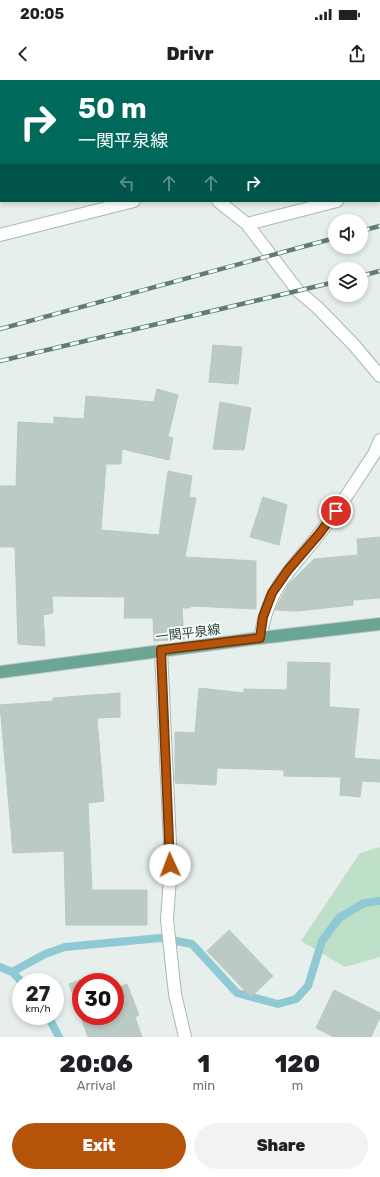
<!DOCTYPE html>
<html lang="en">
<head>
<meta charset="utf-8">
<style>
	:root { --surface:#fff; --page:#f2f2f2; --text:#202124; --muted:#757577; --accent:#b45309 }
	body { margin:0; font-family:Rubik,"Noto Sans JP",sans-serif; background:var(--page); color:var(--text); height:100vh; display:flex; flex-direction:column; font-size:15px; white-space:nowrap }
	* { box-sizing:border-box; margin:0 }
	p { font-size:13px; color:var(--muted) }
	.icon { flex:none; width:22px; height:22px; fill:none; stroke:currentColor; stroke-width:2; stroke-linecap:round; stroke-linejoin:round }
	.map { position:relative; height:957px; overflow:hidden }
	.side { display:flex; flex-direction:column; background:var(--surface); flex:1 }
	.side>* { flex:none }
	.banner { position:absolute; left:0px; top:0px; width:380px; height:122px; box-shadow:0 2px 6px #0003; background:#00695c; color:#fff; overflow:hidden }
	.controls { position:absolute; left:328px; top:134px; display:grid; gap:8px }
	.controls a { display:grid; place-items:center; width:40px; height:40px; border-radius:50%; background:var(--surface); box-shadow:0 2px 6px #0003; font-size:20px }
	.speed { position:absolute; left:12px; top:893px; display:flex; gap:8px; font-size:20px; font-weight:700; text-align:center }
	.speed>* { display:grid; place-content:center; width:52px; height:52px; border-radius:50%; background:var(--surface); box-shadow:0 2px 6px #0003; line-height:1 }
	.speed small { font-size:10px; font-weight:400 }
	.speed .limit { border:6px solid #d22; background:#fff; color:#111 }
	.pin { position:absolute; display:grid; place-items:center; width:34px; height:34px; color:#fff; margin:-17px; border:2px solid #fff; border-radius:50%; box-shadow:0 1px 4px #0007 }
	.me { position:absolute; width:44px; margin:-22px; rotate:358deg; stroke-linejoin:round; filter:drop-shadow(0 0 3px #0008) }
	.turn { display:flex; align-items:center; gap:14px; height:84px; padding:0 12px; font-size:18px }
	.turn .icon { width:52px; height:52px; stroke-width:2.5 }
	.turn b { display:block; font-size:28px; line-height:34px }
	.lanes { display:flex; align-items:center; height:38px; padding:0 12px; background:#0003; justify-content:center; gap:20px; direction:ltr }
	.lanes .off { opacity:.35 }
	.eta { display:flex; justify-content:space-evenly; align-items:center; height:68px; text-align:center }
	.eta b { font-size:24px; font-weight:800; line-height:28px }
	.cta { display:flex; gap:8px; margin-top:auto; padding:8px 12px }
	.cta a { flex:1; height:46px; border-radius:24px; background:var(--accent); color:#fff; font-size:16px; font-weight:800; line-height:46px; text-align:center }
	.cta a+a { background:var(--page); color:var(--text) }
	.status { display:flex; justify-content:space-between; align-items:center; height:28px; padding:0 20px; background:var(--surface); direction:ltr }
	.status svg { height:11px; fill:currentColor }
	header { display:flex; justify-content:space-between; align-items:center; height:52px; padding:0 12px; background:var(--surface); font-size:18px; font-weight:800 }
	.map>svg:first-child { display:block }
	.green { fill:#bfe0c8 }
	.lines { fill:none; stroke-linecap:round; stroke-linejoin:round }
	.stream { stroke:#8ec9d4; stroke-width:8 }
	.building { fill:#bbcac4; stroke:#b8c9c2 }
	.minor-casing { stroke:#a8b8b2; stroke-width:14 }
	.major-casing { stroke:#c2cac8; stroke-width:14 }
	.minor { stroke:#fff; stroke-width:12 }
	.major { stroke:#6aa596; stroke-width:12 }
	.rail-casing { stroke:#5f7d75; stroke-width:4.5 }
	.rail { stroke:#f7fbf9; stroke-width:3; stroke-dasharray:9; stroke-linecap:butt }
	.route-casing { stroke:#753606; stroke-width:10 }
	.route { stroke:#b45309; stroke-width:7 }
	.labels { text-anchor:middle; dominant-baseline:central; stroke-width:4; stroke-linejoin:round; paint-order:stroke }
	.street-label { font-size:13px; fill:#24423a; stroke:#f7fbf9 }
</style>
</head>
<body>
<div class="status"><b>20:05</b><svg viewBox="0 0 49 12"><path d="M0 12V9h3v3zM5 12V6h3v6zM10 12V3h3v9zM15 12V0h3v12zM26 1h20v11H26zM47 4h2v5h-2z"/></svg></div>
<header><svg class="icon" aria-label="back" viewBox="0 0 24 24"><path d="M15 5l-7 7 7 7"/></svg>Drivr<svg class="icon" aria-label="share" viewBox="0 0 24 24"><path d="M12 15V3M7 8l5-5 5 5M5 13v7h14v-7"/></svg></header>
<div class="map">
<svg width="380" height="957" viewBox="0 0 380 957">
	<rect width="100%" height="100%" fill="#e6efeb"/>
	<path class="green" d="M 380,767 L 380,877 L 345,887 L 301,861 L 360,773 Z"/>
	<g class="lines">
		<path class="stream" d="M 379,2 L 380,2
			M 0,102 L 1,102
			M 0,887 L 12,892 L 45,874 L 65,867 L 160,858 L 192,864 L 237,913 L 278,924 L 296,919 L 308,906 L 322,861 L 339,838 L 364,823 L 380,821
			M 12,892 L 22,902
			M 48,936 L 59,957"/>
	</g>
	<path class="building" d="M 213,265 L 242,267 L 238,304 L 209,302 Z
		M 157,309 L 178,315 L 168,357 L 173,358 L 169,380 L 122,369 L 121,384 L 106,384 L 101,450 L 159,455 L 168,391 L 192,396 L 189,417 L 196,418 L 185,477 L 256,481 L 256,529 L 190,526 L 190,528 L 182,528 L 184,559 L 154,561 L 153,538 L 124,538 L 125,517 L 52,516 L 53,533 L 43,535 L 45,566 L 18,564 L 15,467 L 0,467 L 0,406 L 16,406 L 18,342 L 54,344 L 54,337 L 84,339 L 86,316 L 154,322 Z
		M 220,322 L 251,328 L 244,370 L 213,369 Z
		M 263,417 L 287,425 L 279,465 L 250,457 Z
		M 380,457 L 380,518 L 353,520 L 353,525 L 297,531 L 275,530 L 288,505 L 314,479 L 358,475 L 357,459 Z
		M 288,582 L 330,583 L 329,627 L 359,629 L 354,678 L 380,680 L 380,702 L 362,701 L 360,717 L 340,715 L 341,697 L 284,696 L 284,690 L 217,688 L 216,705 L 175,703 L 175,652 L 195,653 L 199,608 L 244,613 L 244,609 L 287,610 Z
		M 120,613 L 120,637 L 97,638 L 104,721 L 88,723 L 92,810 L 147,810 L 147,845 L 66,845 L 64,771 L 13,773 L 0,625 L 53,621 L 53,618 Z
		M 229,850 L 273,896 L 251,917 L 207,871 Z
		M 90,896 L 92,902 L 81,902 L 81,936 L 115,936 L 115,909 L 127,904 L 139,935 L 135,937 L 142,957 L 88,957 L 69,904 Z
		M 334,910 L 380,933 L 380,937 L 371,957 L 334,957 L 316,948 Z"/>
	<g class="lines">
		<g class="minor-casing">
			<path id="minor" d="M 186,0 L 186,1
				M 379,73 L 380,71
				M 218,121 L 247,144 L 298,211 L 317,227 L 354,265 L 380,296
				M 247,144 L 337,121
				M 0,155 L 134,121
				M 260,558 C 269,506 289,493 319,454 C 339,429 356,401 374,374 L 380,360
				M 161,571 L 171,785 L 167,839 L 175,914 L 185,957"/>
		</g>
		<g class="major-casing">
			<path id="major" d="M 0,592 L 260,558 L 380,544"/>
		</g>
		<use href="#minor" class="minor"/>
		<use href="#major" class="major"/>
		<g class="rail-casing">
			<path id="rail" d="M 361,151 L 380,146
				M 361,196 L 380,191
				M 0,249 L 335,158
				M 0,281 L 335,202"/>
		</g>
		<use href="#rail" class="rail"/>
	</g>
	<g class="lines">
		<g class="route-casing">
			<path id="route" d="M 170,785 L 161,570 L 260,558 L 263,537 L 272,513 L 288,490 L 319,454 L 336,431"/>
		</g>
		<use href="#route" class="route"/>
	</g>
	<g class="labels">
		<g class="street-label">
			<text transform="translate(188 553) rotate(-7)">一関平泉線</text>
		</g>
	</g>
</svg>
<div class="controls">
<a><svg class="icon" aria-label="sound" viewBox="0 0 24 24"><path d="M4 9h4l5-4v14l-5-4H4zM17 9q2 3 0 6"/></svg></a>
<a><svg class="icon" aria-label="layers" viewBox="0 0 24 24"><path d="M12 4l9 5-9 5-9-5zM3 14l9 5 9-5"/></svg></a>
</div>
<div class="speed"><div>27<small>km/h</small></div><div class="limit">30</div></div>
<div class="pin" style="left:336px;top:431px;background:#d93025"><svg class="icon" aria-label="arrive" viewBox="0 0 24 24"><path d="M6 21V4h12l-3 4 3 4H6"/></svg></div>
<svg class="me" style="left:170px;top:785px" viewBox="-20 -20 40 40"><circle r="19" fill="#fff"/><path d="M0-13L10 11 0 6-10 11z" fill="#b45309"/></svg>
<div class="banner">
<div class="turn"><svg class="icon" aria-label="right" viewBox="0 0 24 24"><path d="M7 20v-9h11M14 6l5 5-5 5"/></svg><div><b>50 m</b>一関平泉線</div></div>
<div class="lanes"><svg class="icon off" aria-label="left" viewBox="0 0 24 24"><path d="M17 20v-9H6M10 6l-5 5 5 5"/></svg><svg class="icon off" aria-label="ahead" viewBox="0 0 24 24"><path d="M12 20V5M6 11l6-6 6 6"/></svg><svg class="icon off" aria-label="ahead" viewBox="0 0 24 24"><path d="M12 20V5M6 11l6-6 6 6"/></svg><svg class="icon" aria-label="right" viewBox="0 0 24 24"><path d="M7 20v-9h11M14 6l5 5-5 5"/></svg></div>
</div>
</div>
<section class="side">
<div class="eta">
<div><b>20:06</b><p>Arrival</p></div>
<div><b>1</b><p>min</p></div>
<div><b>120</b><p>m</p></div>
</div>
<div class="cta"><a>Exit</a><a>Share</a></div>
</section>
</body>
</html>
